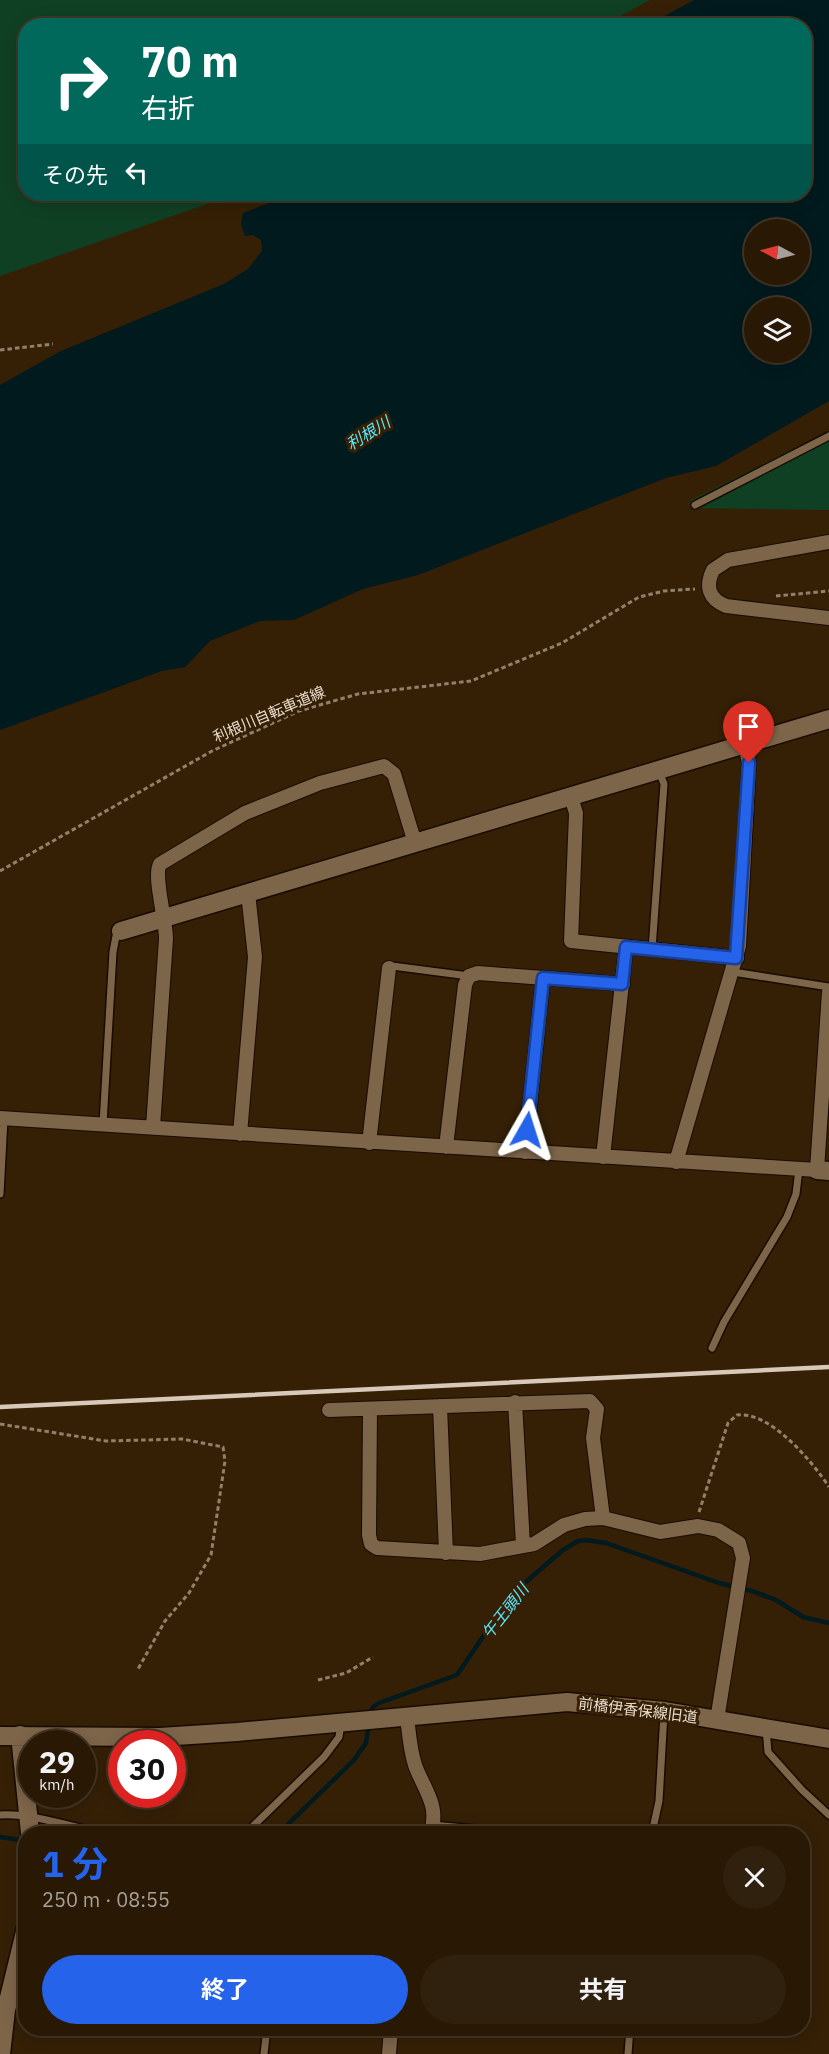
<!DOCTYPE html>
<html lang="ja">
<head>
<meta charset="utf-8">
<style>
	:root { --surface:#281804; --page:#30210e; --text:#f1f3f6; --muted:#a5a09a; --line:#443726; --accent:#2563eb }
	body { margin:0; font-family:"IBM Plex Sans","Noto Sans JP",sans-serif; background:var(--page); color:var(--text); height:100vh; display:flex; flex-direction:column; font-size:22px; white-space:nowrap }
	* { box-sizing:border-box; margin:0 }
	p { font-size:20px; color:var(--muted) }
	.icon { flex:none; width:33px; height:33px; fill:none; stroke:currentColor; stroke-width:2; stroke-linecap:round; stroke-linejoin:round }
	.map { position:relative; flex:1; overflow:hidden }
	.panel { position:absolute; left:18px; top:1826px; width:792px; height:210px; display:flex; flex-direction:column; background:var(--surface); border-radius:24px; box-shadow:0 3px 15px #0003,0 0 0 2px var(--line) }
	.panel>* { flex:none }
	.top-card { position:absolute; left:18px; top:18px; width:794px; height:183px; border-radius:24px; box-shadow:0 3px 15px #0003,0 0 0 2px var(--line); background:#00695c; color:#fff; overflow:hidden }
	.needle { width:39px; rotate:277deg }
	.fabs { position:absolute; left:744px; top:219px; display:grid; gap:12px }
	.fabs a { display:grid; place-items:center; width:66px; height:66px; border-radius:50%; background:var(--surface); box-shadow:0 3px 15px #0003,0 0 0 2px var(--line); font-size:30px }
	.speed { position:absolute; left:18px; top:1730px; display:flex; gap:12px; font-size:30px; font-weight:700; text-align:center }
	.speed>* { display:grid; place-content:center; width:78px; height:78px; border-radius:50%; background:var(--surface); box-shadow:0 3px 15px #0003,0 0 0 2px var(--line); line-height:1 }
	.speed small { font-size:15px; font-weight:400 }
	.speed .limit { border:9px solid #d22; background:#fff; color:#111 }
	.pin { position:absolute; display:grid; place-items:center; width:51px; height:51px; color:#fff; margin:-62px -26px; border-radius:50% 50% 50% 0; rotate:-45deg; box-shadow:0 0 6px #0007 }
	.pin .icon { rotate:45deg }
	.me { position:absolute; width:66px; margin:-33px; rotate:6deg; stroke-linejoin:round; filter:drop-shadow(0 0 4px #0008) }
	.turn { display:flex; align-items:center; gap:21px; height:126px; padding:0 24px; font-size:27px }
	.turn .icon { width:78px; height:78px; stroke-width:2.5 }
	.turn b { display:block; font-size:42px; line-height:51px }
	.then { display:flex; align-items:center; height:57px; padding:0 24px; background:#0003; gap:12px; font-size:22px }
	.round { display:grid; place-items:center; flex:none; width:63px; height:63px; border-radius:32px; background:var(--page) }
	.head { display:flex; align-items:center; justify-content:space-between; height:102px; padding:0 24px }
	h1 { font-size:36px; font-weight:700; line-height:45px; color:var(--accent) }
	.button { display:flex; gap:12px; margin-top:auto; padding:12px 24px }
	.button a { flex:1; height:69px; border-radius:36px; background:var(--accent); color:#fff; font-size:24px; font-weight:700; line-height:69px; text-align:center }
	.button a+a { background:var(--page); color:var(--text) }
	.map>svg:first-child { display:block }
	.green { fill:#104024 }
	.water { fill:#001a1e; fill-rule:evenodd }
	.lines { fill:none; stroke-linecap:round; stroke-linejoin:round }
	.stream { stroke:#001a1e; stroke-width:4.5 }
	.lane-casing { stroke:#190a00; stroke-width:10 }
	.street-casing { stroke:#190a00; stroke-width:16 }
	.secondary-casing { stroke:#190a00; stroke-width:21 }
	.path { stroke:#91806b; stroke-width:3; stroke-dasharray:4.5 3; stroke-linecap:butt }
	.lane { stroke:#7d654a; stroke-width:7 }
	.street { stroke:#7d654a; stroke-width:14 }
	.secondary { stroke:#7d654a; stroke-width:18 }
	.rail { stroke:#d7c8b8; stroke-width:4.5 }
	.route-casing { stroke:#184099; stroke-width:15 }
	.route { stroke:#2563eb; stroke-width:10 }
	.labels { text-anchor:middle; dominant-baseline:central; stroke-width:6; stroke-linejoin:round; paint-order:stroke }
	.street-label { font-size:15px; fill:#eadccd; stroke:#352006 }
	.water-label { font-size:16px; font-style:italic; fill:#5beaff; stroke:#352006 }
</style>
</head>
<body>
<div class="map">
<svg width="829" height="2054" viewBox="0 0 829 2054">
	<rect width="100%" height="100%" fill="#352006"/>
	<path class="green" d="M 0,0 L 650,0 L 602,26 L 26,26 L 26,194 L 236,194 L 0,276 Z
		M 829,431 L 829,510 L 690,508 L 691,500 Z"/>
	<path class="water" d="M 694,0 L 829,0 L 829,401 L 716,466 L 666,478 L 418,575 L 363,589 L 294,620 L 260,621 L 210,641 L 185,667 L 162,671 L 0,730 L 0,385 L 61,351 L 224,284 L 248,269 L 262,251 L 261,240 L 253,235 L 245,236 L 241,224 L 243,213 L 292,194 L 804,194 L 804,26 L 648,25 ZM 754,230 L 800,230 L 800,274 L 754,274 ZM 754,308 L 800,308 L 800,352 L 754,352 Z"/>
	<g class="lines">
		<path class="stream" d="M 370,1716 L 373,1707 L 379,1703 L 457,1675 L 497,1616 L 520,1587 L 563,1550 L 578,1541 L 586,1540 L 606,1543 L 719,1583 L 752,1591 L 776,1600 L 803,1617 L 829,1623
			M 279,1833 L 354,1760 L 366,1743 L 369,1724
			M 0,1837 L 26,1841"/>
		<g class="lane-casing">
			<path id="lane" d="M 695,505 L 829,436
				M 652,949 L 664,784 L 659,771
				M 389,968 L 392,966 L 469,976
				M 733,972 L 829,987
				M 103,1124 L 113,952 L 116,936 L 121,931
				M 0,1194 L 4,1119
				M 712,1348 L 724,1322 L 787,1217 L 796,1194 L 799,1169
				M 766,1728 L 768,1752 L 802,1790 L 829,1815
				M 0,1815 C 31,1813 69,1826 101,1833
				M 433,1825 L 519,1833
				M 246,1833 L 324,1757 L 339,1737 L 341,1723
				M 652,1833 L 659,1801 L 664,1713
				M 264,2054 L 267,2028
				M 628,2054 L 630,2028"/>
		</g>
		<g class="street-casing">
			<path id="street" d="M 829,542 L 728,560 L 713,570 C 705,587 709,599 726,606 L 829,618
				M 571,797 L 576,813 L 571,941 L 737,958
				M 0,1118 L 817,1170 L 829,992
				M 153,1127 L 166,939 C 166,919 153,876 160,864 L 245,813 L 320,783 L 384,766 L 394,774 L 415,843
				M 240,1134 L 255,957 L 248,893
				M 369,1143 L 389,968
				M 446,1147 L 465,985 L 469,976 L 478,973 L 623,984
				M 525,1152 L 543,978
				M 603,1157 L 626,947
				M 676,1162 L 739,946 L 749,763 L 745,745
				M 515,1402 L 523,1545
				M 440,1406 L 446,1553
				M 370,1409 L 369,1535 L 371,1544 L 377,1548 L 480,1554 L 534,1544 L 564,1525 L 585,1519 L 603,1518 L 660,1532 L 698,1526 L 718,1530 L 739,1543 L 743,1558 L 717,1720
				M 329,1410 L 590,1401 L 597,1409 L 593,1438 L 603,1518
				M 407,1717 C 409,1733 410,1750 415,1765 C 423,1788 441,1807 430,1833
				M 389,2054 L 391,2028"/>
		</g>
		<g class="secondary-casing">
			<path id="secondary" d="M 121,931 L 829,719
				M 817,1170 L 829,1171
				M 20,1735 L 30,1833
				M 0,1736 L 160,1737 L 237,1732 L 567,1702 L 665,1711 L 829,1739
				M 1,2054 L 6,2010 L 26,1928"/>
		</g>
		<path class="path" d="M 0,350 L 53,344
			M 776,596 L 829,591
			M 0,871 L 212,751 L 299,711 L 358,694 L 471,681 L 562,643 L 639,597 L 664,591 L 695,589
			M 0,1424 L 106,1441 L 182,1439 L 223,1447 L 225,1461 L 211,1555 L 189,1593 L 165,1621 L 138,1669
			M 699,1512 L 728,1423 L 737,1415 C 770,1411 812,1461 829,1487
			M 318,1680 L 346,1673 L 373,1657"/>
		<use href="#lane" class="lane"/>
		<use href="#street" class="street"/>
		<use href="#secondary" class="secondary"/>
		<path class="rail" d="M 0,1407 L 829,1367"/>
	</g>
	<g class="lines">
		<g class="route-casing">
			<path id="route" d="M 527,1130 L 543,978 L 622,984 L 626,947 L 736,958 L 749,763"/>
		</g>
		<use href="#route" class="route"/>
	</g>
	<g class="labels">
		<g class="street-label">
			<text transform="translate(269 714) rotate(-23)">利根川自転車道線</text>
			<text transform="translate(638 1710) rotate(7)">前橋伊香保線旧道</text>
		</g>
		<g class="water-label">
			<text transform="translate(368 433) rotate(-32)">利根川</text>
			<text transform="translate(505 1611) rotate(-52)">午王頭川</text>
		</g>
	</g>
</svg>
<div class="fabs">
<a><svg class="needle" viewBox="-14 -14 28 28"><path d="M0-13l5 13h-10z" fill="#e53935"/><path d="M0 13l5-13h-10z" fill="#a5a09a"/></svg></a>
<a><svg class="icon" aria-label="layers" viewBox="0 0 24 24"><path d="M12 4l9 5-9 5-9-5zM3 14l9 5 9-5"/></svg></a>
</div>
<div class="speed"><div>29<small>km/h</small></div><div class="limit">30</div></div>
<div class="pin" style="left:749px;top:763px;background:#d93025"><svg class="icon" aria-label="arrive" viewBox="0 0 24 24"><path d="M6 21V4h12l-3 4 3 4H6"/></svg></div>
<svg class="me" style="left:527px;top:1130px" viewBox="-20 -20 40 40"><path d="M0-17L14 15 0 8-14 15z" fill="#2563eb" stroke="#fff" stroke-width="4"/></svg>
<div class="top-card">
<div class="turn"><svg class="icon" aria-label="right" viewBox="0 0 24 24"><path d="M7 20v-9h11M14 6l5 5-5 5"/></svg><div><b>70 m</b>右折</div></div>
<div class="then">その先<svg class="icon" aria-label="left" viewBox="0 0 24 24"><path d="M17 20v-9H6M10 6l-5 5 5 5"/></svg></div>
</div>
<section class="panel">
<div class="head"><div><h1>1 分</h1><p>250 m · 08:55</p></div><a class="round"><svg class="icon" aria-label="close" viewBox="0 0 24 24"><path d="M6 6l12 12M18 6L6 18"/></svg></a></div>
<div class="button"><a>終了</a><a>共有</a></div>
</section>
</div>
</body>
</html>
